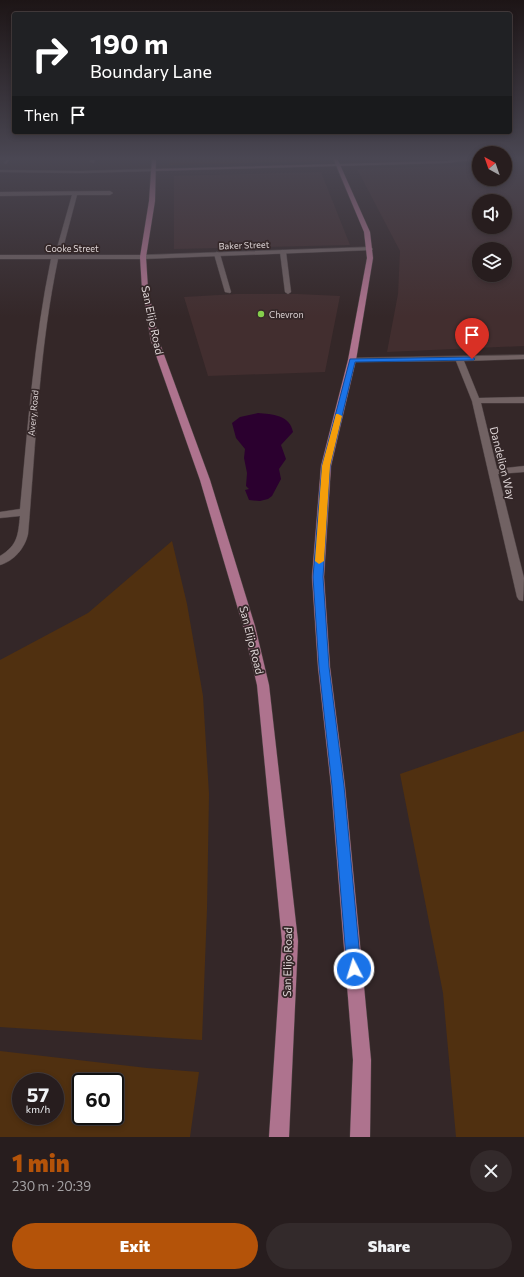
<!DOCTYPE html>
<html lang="en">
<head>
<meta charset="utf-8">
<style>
	:root { --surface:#271d1e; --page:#332a2b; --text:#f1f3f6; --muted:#a4a2a4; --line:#433b3c; --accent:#b45309 }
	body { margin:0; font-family:Commissioner,sans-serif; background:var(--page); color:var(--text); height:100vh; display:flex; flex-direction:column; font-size:15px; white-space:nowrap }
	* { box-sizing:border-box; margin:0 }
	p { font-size:13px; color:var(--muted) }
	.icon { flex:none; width:22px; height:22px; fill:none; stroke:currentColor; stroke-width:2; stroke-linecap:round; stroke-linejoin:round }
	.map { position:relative; height:1137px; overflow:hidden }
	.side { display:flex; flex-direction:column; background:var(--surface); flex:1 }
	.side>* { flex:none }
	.hud { position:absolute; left:12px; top:12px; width:500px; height:122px; border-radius:4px; box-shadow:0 2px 6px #0003,0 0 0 1px var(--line); background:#202124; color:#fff; overflow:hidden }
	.needle { width:26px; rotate:320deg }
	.controls { position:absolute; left:472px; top:146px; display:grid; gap:8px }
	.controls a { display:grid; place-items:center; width:40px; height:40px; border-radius:50%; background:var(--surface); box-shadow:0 2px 6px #0003,0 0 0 1px var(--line); font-size:20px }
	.speed { position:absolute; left:12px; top:1073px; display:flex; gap:8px; font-size:20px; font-weight:700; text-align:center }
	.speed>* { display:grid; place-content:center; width:52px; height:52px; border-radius:50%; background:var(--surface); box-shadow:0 2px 6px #0003,0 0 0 1px var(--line); line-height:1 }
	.speed small { font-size:10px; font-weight:400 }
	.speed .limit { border:2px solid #111; border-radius:6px; background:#fff; color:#111 }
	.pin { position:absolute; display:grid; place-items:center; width:34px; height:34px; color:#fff; margin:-41px -17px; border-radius:50% 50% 50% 0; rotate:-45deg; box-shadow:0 0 4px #0007 }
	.pin .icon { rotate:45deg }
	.me { position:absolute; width:44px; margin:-22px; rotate:355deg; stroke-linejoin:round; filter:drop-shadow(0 0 3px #0008) }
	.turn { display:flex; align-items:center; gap:14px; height:84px; padding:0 12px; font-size:18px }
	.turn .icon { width:52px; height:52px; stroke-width:2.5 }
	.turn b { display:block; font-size:28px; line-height:34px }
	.then { display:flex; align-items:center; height:38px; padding:0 12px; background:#0003; gap:8px; font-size:15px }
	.round { display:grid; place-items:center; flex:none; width:42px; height:42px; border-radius:21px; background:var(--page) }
	.summary { display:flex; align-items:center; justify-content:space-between; height:68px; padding:0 12px }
	h1 { font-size:24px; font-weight:800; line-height:30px; color:var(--accent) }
	.cta { display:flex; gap:8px; margin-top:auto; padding:8px 12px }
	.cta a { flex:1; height:46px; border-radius:24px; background:var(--accent); color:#fff; font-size:16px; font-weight:800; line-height:46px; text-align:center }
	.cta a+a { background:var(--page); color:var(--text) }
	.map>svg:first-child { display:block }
	.built { fill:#422e2f; fill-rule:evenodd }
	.green { fill:#503010; fill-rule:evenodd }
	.water { fill:#2b002f }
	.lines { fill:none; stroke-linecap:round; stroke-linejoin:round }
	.minor-casing { stroke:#4e4344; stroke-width:1 }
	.tertiary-casing { stroke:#4e4344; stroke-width:1 }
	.secondary-casing { stroke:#4e4344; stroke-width:1 }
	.primary-casing { stroke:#4e4344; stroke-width:1 }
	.minor { fill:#716263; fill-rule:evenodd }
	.tertiary { fill:#716263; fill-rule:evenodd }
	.secondary { fill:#8f6a78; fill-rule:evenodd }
	.primary { fill:#ae738e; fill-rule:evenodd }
	.route { fill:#1a73e8; stroke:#114b97 }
	.slow { fill:#f59e0b }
	.poi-dot { fill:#85cf4c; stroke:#342728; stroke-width:1.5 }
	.labels { text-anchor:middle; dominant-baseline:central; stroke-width:3.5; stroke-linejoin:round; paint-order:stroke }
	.far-street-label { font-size:9px; fill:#ded5d6; stroke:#342728 }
	.far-poi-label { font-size:9px; fill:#ded5d6; stroke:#342728; text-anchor:start }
	.street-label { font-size:11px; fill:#ded5d6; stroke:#342728 }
</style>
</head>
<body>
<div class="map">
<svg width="524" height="1137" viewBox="0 0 524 1137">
	<rect width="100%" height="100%" fill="#342728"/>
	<path class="built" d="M 524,158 L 524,346 L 387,352 L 398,294 L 400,251 L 357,169 L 479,165 L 479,179 L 505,179 L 505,161 ZM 479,201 L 505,201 L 505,227 L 479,227 ZM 479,249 L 505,249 L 505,275 L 479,275 Z
		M 321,172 L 350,245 L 174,249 L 174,176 Z
		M 236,294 L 298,294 L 340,296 L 325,372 L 208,376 L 184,297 Z"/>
	<path class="green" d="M 170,158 L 319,158 L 320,161 L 169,165 Z
		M 172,541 L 187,604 L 203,696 L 209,794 L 207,909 L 202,1040 L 0,1027 L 0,660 L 88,613 Z
		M 524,731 L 524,1137 L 456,1137 L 443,993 L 400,774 Z
		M 0,1051 L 147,1068 L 199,1072 L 190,1137 L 0,1137 ZM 21,1082 L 55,1082 L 55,1116 L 21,1116 ZM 81,1082 L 115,1082 L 115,1116 L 81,1116 Z"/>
	<path class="water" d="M 258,413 C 272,414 290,415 293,432 L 281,445 L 286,459 L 279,469 L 281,479 L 272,496 L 268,499 L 260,501 L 249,500 L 245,490 L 249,489 L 246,486 L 247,473 L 244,458 L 245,449 L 236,438 L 232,423 L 240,417 Z"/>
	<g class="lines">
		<g class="minor-casing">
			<path id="minor" d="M 7,158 L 11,158 L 6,164 L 4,163 Z
				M 91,158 L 95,158 L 94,163 L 90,162 Z
				M 0,192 L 110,191 L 113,193 L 110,195 L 77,195 L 63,248 L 60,250 L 57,248 L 72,195 L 0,196 Z
				M 283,250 L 286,252 L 291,292 L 288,294 L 285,292 L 280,252 Z
				M 217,252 L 220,254 L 231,292 L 230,293 L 225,292 L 214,254 Z
				M 0,255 L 143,255 L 146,257 L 143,259 L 58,259 C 39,349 36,442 28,534 C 25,548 14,561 0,565 L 0,556 C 18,545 18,535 20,516 L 0,518 L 0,512 L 20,509 C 28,425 34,341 51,259 L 0,259 Z
				M 524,355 L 524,359 L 464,361 L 479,398 L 524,397 L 524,403 L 481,403 L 497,469 L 524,466 L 524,472 L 498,474 L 524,578 L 523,601 L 519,600 L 517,597 L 472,401 L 456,361 L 352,362 L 348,360 L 352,358 Z"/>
		</g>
		<g class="tertiary-casing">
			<path id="tertiary" d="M 153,169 L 155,171 L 81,173 L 0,172 L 0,170 L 81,171 Z
				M 370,247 L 373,249 L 372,250 L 143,259 L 140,257 L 143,255 Z"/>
		</g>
		<g class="secondary-casing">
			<path id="secondary" d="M 467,158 L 479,158 L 479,159 L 447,163 L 153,171 L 151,170 L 153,169 L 447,161 Z"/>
		</g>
		<g class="primary-casing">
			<path id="primary" d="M 152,158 L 156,158 L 155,201 L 146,257 L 148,289 L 159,341 L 210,480 L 255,626 L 269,685 L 298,941 L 289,1137 L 269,1137 L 282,941 L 257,685 L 243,626 L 200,480 L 151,341 L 142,289 L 140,257 L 149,201 Z
				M 333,158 L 337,158 L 370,232 L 373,258 L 356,360 L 331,466 L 324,577 L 330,667 L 345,786 L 371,1060 L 370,1137 L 350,1137 L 353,1060 L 331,786 L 318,667 L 312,577 L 321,466 L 348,360 L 367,258 L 364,232 Z"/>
		</g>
		<use href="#minor" class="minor"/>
		<use href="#tertiary" class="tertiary"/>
		<use href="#secondary" class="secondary"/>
		<use href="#primary" class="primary"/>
	</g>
	<linearGradient id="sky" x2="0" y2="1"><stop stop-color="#1d1516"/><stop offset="0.5" stop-color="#4a4753"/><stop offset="1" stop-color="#4a4753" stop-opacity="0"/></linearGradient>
	<rect width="524" height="317" fill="url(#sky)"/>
	<path class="route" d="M 472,357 L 475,359 L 474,360 L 355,362 L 330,466 L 323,577 L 329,667 L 344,786 L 361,969 L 359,974 L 354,976 L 349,974 L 347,969 L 332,786 L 319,667 L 313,577 L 322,466 L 350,359 Z"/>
	<path class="slow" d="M 336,414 L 338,414 L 342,416 L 330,466 L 324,561 L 319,564 L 315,561 L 322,466 Z"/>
	<circle class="poi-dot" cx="261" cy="314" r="4"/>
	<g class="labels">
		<g class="far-street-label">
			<text transform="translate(244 245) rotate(-2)">Baker Street</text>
			<text x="72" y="248">Cooke Street</text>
			<text transform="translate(33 413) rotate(-85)">Avery Road</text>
		</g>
		<g class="far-poi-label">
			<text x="269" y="314">Chevron</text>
		</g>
		<g class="street-label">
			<text transform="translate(153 320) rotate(78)">San Elijo Road</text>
			<text transform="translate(503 463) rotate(76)">Dandelion Way</text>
			<text transform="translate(252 640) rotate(76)">San Elijo Road</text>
			<text transform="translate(287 962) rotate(-89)">San Elijo Road</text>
		</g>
	</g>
</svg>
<div class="controls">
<a><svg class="needle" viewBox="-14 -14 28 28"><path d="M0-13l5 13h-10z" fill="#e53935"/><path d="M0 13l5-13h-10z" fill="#a4a2a4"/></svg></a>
<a><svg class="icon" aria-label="sound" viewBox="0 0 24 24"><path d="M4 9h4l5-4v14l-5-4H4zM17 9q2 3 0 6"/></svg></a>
<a><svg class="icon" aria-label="layers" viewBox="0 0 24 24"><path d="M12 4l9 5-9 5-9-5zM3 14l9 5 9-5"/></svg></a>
</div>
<div class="speed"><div>57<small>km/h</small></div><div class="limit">60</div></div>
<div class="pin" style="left:472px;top:359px;background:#d93025"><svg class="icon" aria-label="arrive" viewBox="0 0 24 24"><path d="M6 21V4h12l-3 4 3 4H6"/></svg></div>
<svg class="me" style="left:354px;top:969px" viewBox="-20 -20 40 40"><circle r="17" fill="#1a73e8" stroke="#fff" stroke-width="3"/><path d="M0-11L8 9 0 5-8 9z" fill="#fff"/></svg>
<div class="hud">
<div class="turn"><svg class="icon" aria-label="right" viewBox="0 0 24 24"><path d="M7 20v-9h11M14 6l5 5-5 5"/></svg><div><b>190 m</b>Boundary Lane</div></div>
<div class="then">Then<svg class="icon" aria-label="arrive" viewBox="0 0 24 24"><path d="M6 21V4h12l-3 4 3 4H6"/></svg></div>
</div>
</div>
<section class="side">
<div class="summary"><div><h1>1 min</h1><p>230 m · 20:39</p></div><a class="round"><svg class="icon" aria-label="close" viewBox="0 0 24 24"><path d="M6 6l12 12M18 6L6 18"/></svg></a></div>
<div class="cta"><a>Exit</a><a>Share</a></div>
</section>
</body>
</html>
